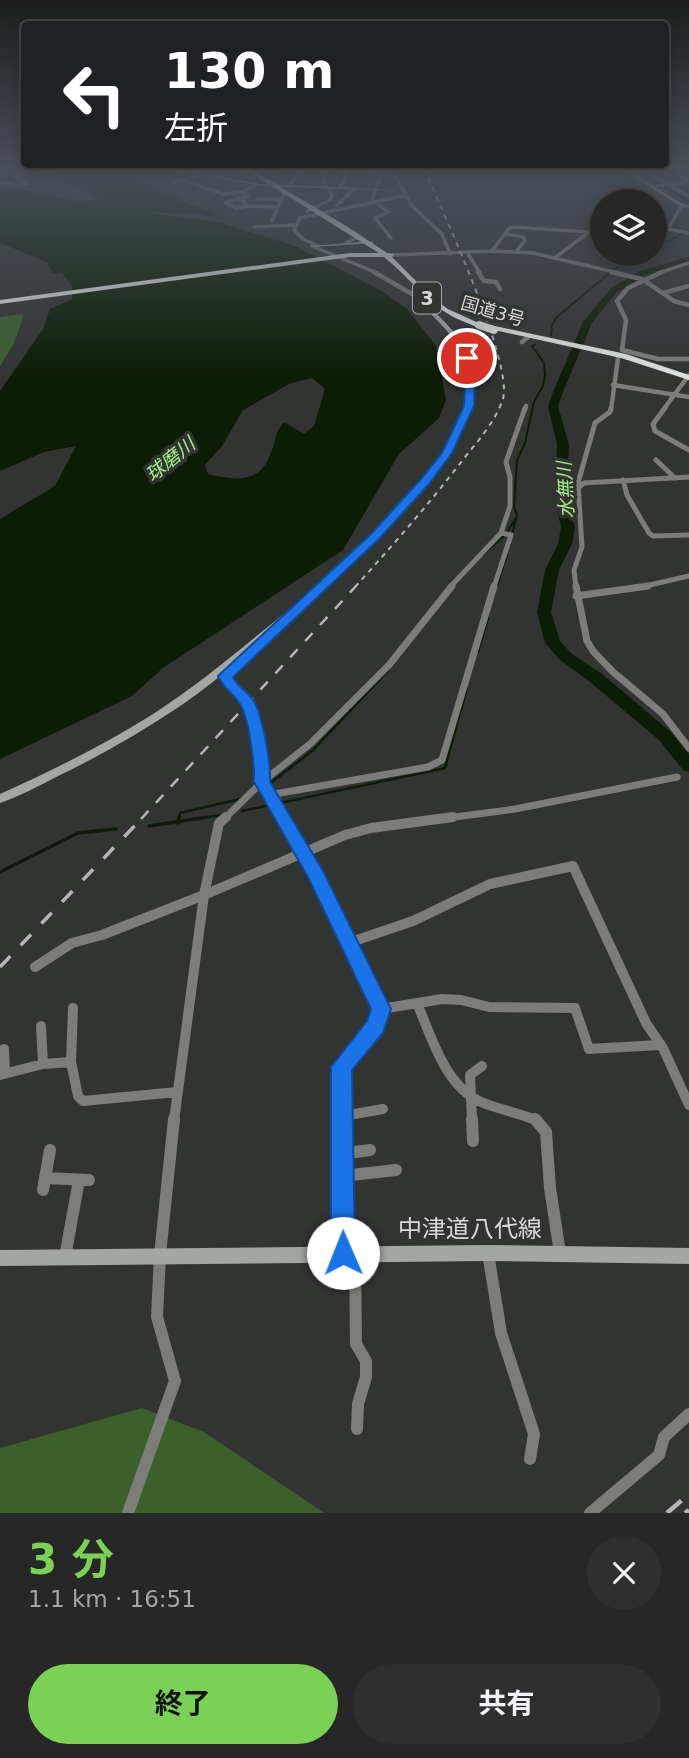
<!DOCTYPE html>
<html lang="ja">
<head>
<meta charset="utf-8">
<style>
	:root { --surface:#262726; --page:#2e2f2e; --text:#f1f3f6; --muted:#a4a5a7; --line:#424443; --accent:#7bd156 }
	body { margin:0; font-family:"DejaVu Sans","Noto Sans JP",sans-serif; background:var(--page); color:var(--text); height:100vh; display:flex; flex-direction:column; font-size:26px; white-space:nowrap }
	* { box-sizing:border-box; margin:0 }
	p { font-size:23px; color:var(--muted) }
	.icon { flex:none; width:38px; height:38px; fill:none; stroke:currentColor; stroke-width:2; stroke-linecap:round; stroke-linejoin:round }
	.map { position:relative; height:1513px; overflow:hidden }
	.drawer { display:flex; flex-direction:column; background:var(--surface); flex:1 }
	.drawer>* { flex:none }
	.top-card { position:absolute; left:21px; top:21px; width:648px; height:147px; border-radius:7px; box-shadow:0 4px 18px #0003,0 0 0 2px var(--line); background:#202124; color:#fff; overflow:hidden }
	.controls { position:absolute; left:590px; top:189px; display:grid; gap:14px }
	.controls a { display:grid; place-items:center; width:77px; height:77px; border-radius:50%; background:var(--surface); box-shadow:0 4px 18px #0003,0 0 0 2px var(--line); font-size:35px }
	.pin { position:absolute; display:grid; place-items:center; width:60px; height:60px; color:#fff; margin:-30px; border:4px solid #fff; border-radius:50%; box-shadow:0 2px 7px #0007 }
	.me { position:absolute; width:77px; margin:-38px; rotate:359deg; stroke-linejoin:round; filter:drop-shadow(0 0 5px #0008) }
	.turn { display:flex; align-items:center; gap:24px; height:147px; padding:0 28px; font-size:32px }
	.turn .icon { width:91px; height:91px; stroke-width:2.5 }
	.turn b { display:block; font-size:49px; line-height:60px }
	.round { display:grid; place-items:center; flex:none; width:74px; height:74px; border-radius:37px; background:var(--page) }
	.overview { display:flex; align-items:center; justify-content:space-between; height:119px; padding:0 28px }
	h1 { font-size:42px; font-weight:700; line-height:52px; color:var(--accent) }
	.action { display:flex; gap:14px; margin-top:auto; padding:14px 28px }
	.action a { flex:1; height:80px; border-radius:42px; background:var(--accent); color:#111; font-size:28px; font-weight:700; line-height:80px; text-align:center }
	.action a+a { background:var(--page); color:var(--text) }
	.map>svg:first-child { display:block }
	.green { fill:#3b602c }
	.water { fill:#0c1d05; fill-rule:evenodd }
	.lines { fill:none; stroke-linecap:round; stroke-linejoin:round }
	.stream-far2 { stroke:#0c1d05; stroke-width:2 }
	.stream-far1 { stroke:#0c1d05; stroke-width:2.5 }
	.stream { stroke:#0c1d05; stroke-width:3.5 }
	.river { fill:#0c1d05; fill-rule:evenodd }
	.street-far5 { stroke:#7c7d7b; stroke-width:3.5 }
	.street-far4 { stroke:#7c7d7b; stroke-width:4.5 }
	.street-far3 { stroke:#7c7d7b; stroke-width:5 }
	.street-far2 { stroke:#7c7d7b; stroke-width:7 }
	.street-far1 { stroke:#7c7d7b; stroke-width:10 }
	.street { stroke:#7c7d7b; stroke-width:12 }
	.secondary { fill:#a4a6a4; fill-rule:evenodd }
	.highway { fill:#e0e3df; fill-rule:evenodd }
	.rail-far3 { stroke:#b5b6b5; stroke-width:2; stroke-dasharray:5 5; stroke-linecap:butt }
	.rail-far2 { stroke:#b5b6b5; stroke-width:2.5; stroke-dasharray:11 11; stroke-linecap:butt }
	.rail-far1 { stroke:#b5b6b5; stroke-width:3.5; stroke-dasharray:15 15; stroke-linecap:butt }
	.rail { stroke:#b5b6b5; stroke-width:4.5; stroke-dasharray:19 19; stroke-linecap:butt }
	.highway-bridge { stroke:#e0e3df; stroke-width:8 }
	.route { fill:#1a73e8; stroke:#114b97; stroke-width:2 }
	.labels { text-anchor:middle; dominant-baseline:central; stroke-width:7; stroke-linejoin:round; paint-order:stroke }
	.far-street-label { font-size:18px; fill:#d7d8d7; stroke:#323432 }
	.shield { fill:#323432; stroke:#a6a7a6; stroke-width:2 }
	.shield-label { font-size:19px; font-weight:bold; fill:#d7d8d7 }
	.far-water-label { font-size:19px; font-style:italic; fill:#a5ef88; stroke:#323432 }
	.near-street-label { font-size:24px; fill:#d7d8d7; stroke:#323432 }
</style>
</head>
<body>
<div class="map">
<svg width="689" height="1513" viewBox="0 0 689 1513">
	<rect width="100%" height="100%" fill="#323432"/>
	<path class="green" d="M 21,314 L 24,315 L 14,343 L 0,366 L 0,317 Z
		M 142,1408 L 204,1432 L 324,1513 L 0,1513 L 0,1448 Z"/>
	<path class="water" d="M 19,168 L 116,168 L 168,195 L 174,195 L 181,201 L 219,216 L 153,212 L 156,214 L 219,222 L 295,246 L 384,292 L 408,310 L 436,346 L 446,400 L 439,418 L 399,454 L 343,550 L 163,668 L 132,696 L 0,759 L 0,519 L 55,486 L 76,446 L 44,452 L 0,471 L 0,391 L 43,329 L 50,309 L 72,299 L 72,286 L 62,273 L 53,274 L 47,262 L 0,243 L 0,188 L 35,192 L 78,201 L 99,199 C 90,196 84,189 75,186 C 58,178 34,180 19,168 ZM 312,378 L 325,389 L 314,426 L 304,434 L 284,422 C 272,438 277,439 271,453 C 259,485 235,480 208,474 L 205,465 L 222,446 L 243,410 L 291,383 Z"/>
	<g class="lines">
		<path class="stream-far2" d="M 654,248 L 689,231
			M 551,336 L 552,325 L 557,317 L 613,270 L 643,254
			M 512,534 L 517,516 L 514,506 L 517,460 L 525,443 L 534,402 L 543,386 L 545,375 L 544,363 L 532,346 L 535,345
			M 483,555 L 506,534 L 516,518
			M 497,587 L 507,554"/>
		<path class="stream-far1" d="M 478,652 L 488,618
			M 272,782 L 312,751 L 388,671
			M 242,811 L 445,768 L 467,688
			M 179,819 L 180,813 L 240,799
			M 196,819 L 222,815"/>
		<path class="stream" d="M 178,823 L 179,817
			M 149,826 L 208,817
			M 0,872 L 78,833 L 116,829"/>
		<path class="river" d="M 631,168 L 638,168 L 689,198 L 689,203 Z
			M 689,257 L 689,262 L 646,275 L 617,292 L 592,323 L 563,392 L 558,406 L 569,445 L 568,468 L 574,497 L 570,514 L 575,527 L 572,544 L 559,570 L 551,612 L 560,641 L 572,654 L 602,674 L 671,732 L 689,754 L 689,772 L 683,770 L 659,740 L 590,682 L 560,660 L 545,643 L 537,612 L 545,570 L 558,544 L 561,527 L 558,514 L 562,497 L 556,468 L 557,445 L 548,406 L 553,392 L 583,322 L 611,288 L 640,271 Z"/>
		<path class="street-far5" d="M 321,168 L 326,188
			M 342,168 L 396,177 L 412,206 L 442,234 L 450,254
			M 640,168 L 689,197
			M 668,168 L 689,181
			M 179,174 L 186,172
			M 381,174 L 372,199 L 388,212 L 375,218 L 391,238
			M 17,176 L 74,168
			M 212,177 L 286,168
			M 182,180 L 220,193
			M 0,182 L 18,186 L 27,184 L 5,168
			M 173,183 L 202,175
			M 257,184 L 243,192 L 248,197 L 240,198 L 248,206 L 278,207
			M 651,186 L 689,183
			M 288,187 L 303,168
			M 222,194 L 243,192
			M 240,198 L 225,203 L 236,208 L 248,206
			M 258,199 L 282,199
			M 336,206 L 355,189
			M 307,211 L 330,200 L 332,195 L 329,188
			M 322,213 L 404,196
			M 272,221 L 284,194
			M 254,227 L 295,225
			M 668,229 L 689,233
			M 505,234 L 523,237 L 525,240 L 516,252
			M 654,238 L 667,231 L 682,205 L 689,207
			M 347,242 L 359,237
			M 602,245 L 597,249 L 602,250
			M 312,246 L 377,273
			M 318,246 L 303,239 L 294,230 L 300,218 L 319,214
			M 492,251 L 509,228 L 514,227 L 602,233
			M 468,254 L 480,273
			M 609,254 L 615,254
			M 392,255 L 492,251 L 533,253 L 619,273
			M 556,257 L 589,232
			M 658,273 L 689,263"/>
		<path class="street-far4" d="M 374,272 L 419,298 L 429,300
			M 478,272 L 484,281 L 496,282 L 500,289
			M 611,272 L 642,279 L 674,301 L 689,305
			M 662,272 L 628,288 L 617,301 L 626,320 L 622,350 L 658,359 L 689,359
			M 663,293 L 689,286
			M 522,342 L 528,337
			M 613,385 L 689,397
			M 525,410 L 526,406
			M 611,410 L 618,358
			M 663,410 L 689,375"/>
		<path class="street-far3" d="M 665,408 L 653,424 L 655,431 L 689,450
			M 656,460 L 675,478
			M 623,480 L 627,495 L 649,533 L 653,536 L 689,535
			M 578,488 L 584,483 L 689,477
			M 450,587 L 501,533 L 510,506 L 510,477 L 506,462 L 525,408
			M 494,587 L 511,535 L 501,533
			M 576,587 L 574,570 L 582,547 L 578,483 L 595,423 L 610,412 L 611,408
			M 641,587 L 689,576"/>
		<path class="street-far2" d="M 576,586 L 587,641 L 593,651 L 612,671 L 663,714 L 689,748
			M 576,596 L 648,586
			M 269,795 L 428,767 L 442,760 L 494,586
			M 224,819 L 262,782 L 310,744 L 389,665 L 452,586
			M 284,819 L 262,782 L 263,766 L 248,704 L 226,681 L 226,676 L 285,620
			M 440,819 L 515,809 L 677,777"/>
		<path class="street-far1" d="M 283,817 L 317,876 L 381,1009 L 376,1027 L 341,1067 L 342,1121
			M 351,942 L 413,921 L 490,884 L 573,866 L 646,1023 L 663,1048 L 689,1105
			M 35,967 L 72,943 L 102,935 L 204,895 L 345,835 L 371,828 L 453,817
			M 417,1003 C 431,1036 445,1086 481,1102 C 500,1110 520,1113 538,1121
			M 381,1009 L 442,999 L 461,1000 L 489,1007 L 575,1008 L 589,1049 L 660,1045
			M 41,1026 L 43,1064
			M 4,1049 L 5,1073
			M 71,1062 L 73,1008
			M 0,1075 L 43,1064 L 71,1062 L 78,1096 L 83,1101 L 177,1092
			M 343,1116 L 383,1109
			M 174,1121 L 204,895 L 219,823 L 226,817
			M 472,1121 L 470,1075 L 482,1066"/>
		<path class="street" d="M 342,1119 L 343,1253
			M 472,1119 L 473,1141
			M 535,1119 L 546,1132 L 550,1188 L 560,1253
			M 50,1150 L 45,1178 L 89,1180
			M 341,1154 L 370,1150
			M 342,1176 L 396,1170
			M 43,1190 L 45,1178
			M 488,1253 L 501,1333 L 534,1434 L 530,1459
			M 355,1254 L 356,1344 L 366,1361 L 366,1377 L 358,1404 L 357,1429
			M 65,1257 L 79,1180
			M 128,1513 L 175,1381 L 157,1317 L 160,1255 L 174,1119
			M 590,1513 L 659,1455 L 664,1437 L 689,1414"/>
		<path class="secondary" d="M 166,168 L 174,168 L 260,184 L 338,187 L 345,176 L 340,168 L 344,168 L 349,176 L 342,187 L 405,191 L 260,186 Z
			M 620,168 L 625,168 L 684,205 L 680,206 Z
			M 372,241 L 374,243 L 312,247 L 310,246 Z
			M 420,300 L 424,300 C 441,320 468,340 473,368 C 488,459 336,580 272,633 C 244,656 216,681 186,702 C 145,730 102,755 58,776 C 39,786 20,796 0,803 L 0,794 C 51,771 102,746 150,716 C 191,690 227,660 264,630 C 329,577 407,515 449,442 C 462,420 468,396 467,371 C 465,343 437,322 420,302 Z
			M 488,1245 L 689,1248 L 689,1264 L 488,1261 L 0,1266 L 0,1250 Z"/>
		<path class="highway" d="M 243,168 L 249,168 L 348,227 L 387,253 L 394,254 L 392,257 L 435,300 L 448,309 L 483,325 C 477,328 474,326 467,323 C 431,310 413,280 384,257 L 350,257 L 0,304 L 0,300 L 350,253 L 379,253 Z
			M 490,325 L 626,354 L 689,375 L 689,380 L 621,358 L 490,329 Z"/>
		<path class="rail-far3" d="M 355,587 C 393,545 430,503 465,457 C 479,440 496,420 503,399 C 513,361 442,211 424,168"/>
		<path class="rail-far2" d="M 141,819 L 356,586"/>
		<path class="rail-far1" d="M 0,967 L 143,817"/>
		<path class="rail" d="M 667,1513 L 689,1494
			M 685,1513 L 689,1510"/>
		<path class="highway-bridge" d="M 479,325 L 494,330"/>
	</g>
	<linearGradient id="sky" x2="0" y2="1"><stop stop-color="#1c1d1c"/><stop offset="0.44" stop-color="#49505a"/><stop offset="1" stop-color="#49505a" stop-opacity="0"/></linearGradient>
	<rect width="689" height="380" fill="url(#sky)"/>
	<path class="route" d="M 467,355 L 471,358 L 475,370 L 474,406 L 452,453 L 429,484 L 379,539 L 233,677 C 238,688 250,693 255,703 C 263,719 271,764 270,782 L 323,871 L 391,1009 L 383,1033 L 352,1070 L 355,1253 L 352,1262 L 343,1266 L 335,1262 L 331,1253 L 331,1067 L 367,1021 L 371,1009 L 309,879 L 254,782 C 255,766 249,720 241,706 C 236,695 224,690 218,676 L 371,534 L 421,479 L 442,453 L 464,406 L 466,370 L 462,358 Z"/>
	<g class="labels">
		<g class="far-street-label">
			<text transform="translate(493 311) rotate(16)">国道3号</text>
		</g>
		<rect class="shield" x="413" y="282.5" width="28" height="31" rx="5"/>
		<g class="shield-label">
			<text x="427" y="298">3</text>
		</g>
		<g class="far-water-label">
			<text transform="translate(170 459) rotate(-39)">球磨川</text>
			<text transform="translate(565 490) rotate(-93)">水無川</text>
		</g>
		<g class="near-street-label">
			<text x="470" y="1229">中津道八代線</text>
		</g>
	</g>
</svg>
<div class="controls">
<a><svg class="icon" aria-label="layers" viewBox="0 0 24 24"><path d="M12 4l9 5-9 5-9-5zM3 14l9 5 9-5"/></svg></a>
</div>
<div class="pin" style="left:467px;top:358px;background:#d93025"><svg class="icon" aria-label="arrive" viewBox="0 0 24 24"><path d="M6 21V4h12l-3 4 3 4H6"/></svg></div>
<svg class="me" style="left:343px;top:1253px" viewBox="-20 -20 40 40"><circle r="19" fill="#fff"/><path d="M0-13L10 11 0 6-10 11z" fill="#1a73e8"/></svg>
<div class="top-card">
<div class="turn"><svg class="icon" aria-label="left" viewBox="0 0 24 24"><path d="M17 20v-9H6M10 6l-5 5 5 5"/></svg><div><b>130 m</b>左折</div></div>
</div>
</div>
<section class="drawer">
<div class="overview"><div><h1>3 分</h1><p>1.1 km · 16:51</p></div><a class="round"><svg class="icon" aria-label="close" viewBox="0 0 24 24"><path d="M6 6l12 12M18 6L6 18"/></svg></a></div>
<div class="action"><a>終了</a><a>共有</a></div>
</section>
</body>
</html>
